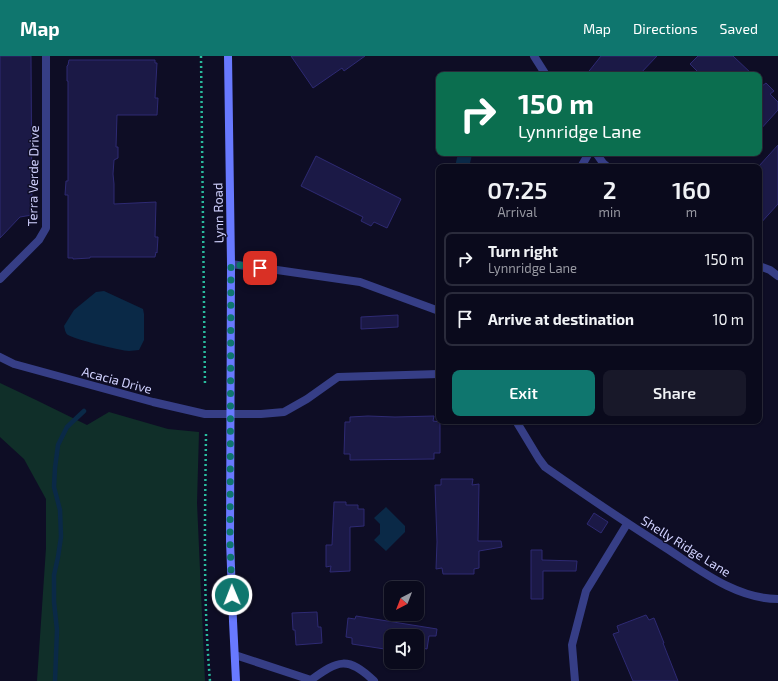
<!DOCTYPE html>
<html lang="en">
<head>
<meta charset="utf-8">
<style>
	:root { --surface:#0a0a1c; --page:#181829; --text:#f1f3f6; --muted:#999aa3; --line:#2a2b3b; --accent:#0f766e }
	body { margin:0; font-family:"Exo 2",sans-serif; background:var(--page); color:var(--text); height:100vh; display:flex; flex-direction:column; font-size:15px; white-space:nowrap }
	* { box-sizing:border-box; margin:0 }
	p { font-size:13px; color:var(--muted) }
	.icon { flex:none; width:22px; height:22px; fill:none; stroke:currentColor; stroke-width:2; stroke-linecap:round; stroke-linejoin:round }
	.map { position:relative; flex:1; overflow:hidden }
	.details { position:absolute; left:436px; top:108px; width:326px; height:260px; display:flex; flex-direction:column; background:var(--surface); border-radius:8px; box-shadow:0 1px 3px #0004,0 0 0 1px var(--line) }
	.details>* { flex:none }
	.banner { position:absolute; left:436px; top:16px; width:326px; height:84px; border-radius:8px; box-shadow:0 1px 3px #0004,0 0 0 1px var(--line); background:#0b6e4f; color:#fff; overflow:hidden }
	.needle { width:26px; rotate:222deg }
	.tools { position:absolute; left:384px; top:525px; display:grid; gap:8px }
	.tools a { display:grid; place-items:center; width:40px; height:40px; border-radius:8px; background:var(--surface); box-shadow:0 1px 3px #0004,0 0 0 1px var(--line); font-size:20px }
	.pin { position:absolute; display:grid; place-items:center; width:34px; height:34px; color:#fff; margin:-17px; border-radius:8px; box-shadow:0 2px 6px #0006 }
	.me { position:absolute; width:44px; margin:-22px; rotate:359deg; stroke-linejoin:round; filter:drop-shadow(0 0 3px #0008) }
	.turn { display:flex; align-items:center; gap:14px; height:84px; padding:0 16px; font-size:18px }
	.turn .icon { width:52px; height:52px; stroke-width:2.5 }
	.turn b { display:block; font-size:28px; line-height:34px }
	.eta { display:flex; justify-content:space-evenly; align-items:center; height:68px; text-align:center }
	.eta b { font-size:24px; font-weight:600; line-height:28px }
	.primary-button { display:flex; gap:8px; margin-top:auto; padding:8px 16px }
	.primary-button a { flex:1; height:46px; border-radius:8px; background:var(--accent); color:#fff; font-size:16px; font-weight:600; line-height:46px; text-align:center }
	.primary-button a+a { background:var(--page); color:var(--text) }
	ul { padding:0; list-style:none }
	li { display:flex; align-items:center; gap:12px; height:54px; margin:0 8px 6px; padding:0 8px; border:2px solid var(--line); border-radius:8px }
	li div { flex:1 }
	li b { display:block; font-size:15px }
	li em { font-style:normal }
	header { display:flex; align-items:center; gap:24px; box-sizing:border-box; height:56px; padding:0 20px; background:var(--accent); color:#fff }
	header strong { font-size:19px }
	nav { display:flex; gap:22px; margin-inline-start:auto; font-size:14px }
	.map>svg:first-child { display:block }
	.green { fill:#102f29 }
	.water { fill:#0a2947 }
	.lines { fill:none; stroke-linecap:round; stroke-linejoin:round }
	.stream { stroke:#0a2947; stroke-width:4.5 }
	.building { fill:#1b1946; stroke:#2e2a73 }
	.path { stroke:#29bb9d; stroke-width:2.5; stroke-dasharray:2 3; stroke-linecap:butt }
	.minor { stroke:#363e86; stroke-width:8 }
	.secondary { stroke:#6879ff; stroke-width:8 }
	.route { stroke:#0f766e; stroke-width:7; stroke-dasharray:0 12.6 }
	.labels { text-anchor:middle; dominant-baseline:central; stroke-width:3; stroke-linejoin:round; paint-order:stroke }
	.street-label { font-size:13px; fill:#d1d2ff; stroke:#0e0d25 }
</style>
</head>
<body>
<header>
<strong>Map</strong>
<nav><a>Map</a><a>Directions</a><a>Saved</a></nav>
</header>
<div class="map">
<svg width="778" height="625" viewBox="0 0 778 625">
	<rect width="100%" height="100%" fill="#0e0d25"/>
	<path class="green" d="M 0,327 L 36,344 L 87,369 L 109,356 L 168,373 L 199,376 L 197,447 L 205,625 L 37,625 L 46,492 L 46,443 L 24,403 L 0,381 Z"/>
	<path class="water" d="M 458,97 L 483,97 L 478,100 L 472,99 L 469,111 L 455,111 Z
		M 104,235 L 143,253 L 144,258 L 144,284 L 139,294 C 136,294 132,295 129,295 C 121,295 74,283 68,279 C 65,277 65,273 64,270 L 74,254 L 96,236 Z
		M 386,451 L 405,470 L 405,476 L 386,495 L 374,484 L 380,478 L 380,468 L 374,462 Z"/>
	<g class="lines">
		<path class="stream" d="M 55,625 L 57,574 L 54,546 L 54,519 L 58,501 L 61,481 L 60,454 L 54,431 L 55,412 L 58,389 L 67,371 L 84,355"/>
	</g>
	<path class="building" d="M 0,0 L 31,0 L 32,159 L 20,161 L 0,182 Z
		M 291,0 L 365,0 L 344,15 L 342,12 L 313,32 Z
		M 601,0 L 657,0 L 639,19 L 586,19 Z
		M 698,0 L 733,0 L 753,19 L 701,19 L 690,8 Z
		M 69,4 L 155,4 L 155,7 L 157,7 L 155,42 L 158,42 L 157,59 L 117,59 L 116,91 L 118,91 L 118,102 L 114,104 L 113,118 L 114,128 L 114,148 L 156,146 L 155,181 L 158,181 L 157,197 L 156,196 L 155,201 L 90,201 L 90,202 L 73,203 L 73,202 L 68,202 L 68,139 L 65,139 L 66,125 L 68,125 L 68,25 L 67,25 L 67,10 L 68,9 Z
		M 759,27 L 762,30 L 766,27 L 774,35 L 770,38 L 778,46 L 778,54 L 759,75 Z
		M 778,89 L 778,148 L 759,169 L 759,110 Z
		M 316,100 L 401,143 L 387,172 L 374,166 L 371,170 L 361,165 L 363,161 L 301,130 Z
		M 398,259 L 398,271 L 361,273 L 361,261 Z
		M 368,360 L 395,361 L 434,360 L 433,365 L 440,366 L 440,397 L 434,397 L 434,403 L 350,404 L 350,398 L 344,398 L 345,366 L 350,366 L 350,361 Z
		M 441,423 L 473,423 L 472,429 L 479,428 L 478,485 L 501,485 L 502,491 L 479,495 L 479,512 L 474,513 L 474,518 L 443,518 L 442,512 L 436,513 L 437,486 L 435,429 L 441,429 Z
		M 334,446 L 346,446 L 346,449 L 358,449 L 358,453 L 364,453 L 364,470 L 350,471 L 350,515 L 330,516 L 331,510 L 326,511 L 326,489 L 332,489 Z
		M 594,457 L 608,466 L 601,477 L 587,468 Z
		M 531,494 L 542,494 L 542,504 L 577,505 L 576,515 L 543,515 L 543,543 L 531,543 Z
		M 317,556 L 318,571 L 321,571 L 322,587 L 296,589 L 295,574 L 293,574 L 292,557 Z
		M 646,559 L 649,564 L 654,562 L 664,587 L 663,587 L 678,625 L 633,625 L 613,578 L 619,576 L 617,570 Z
		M 356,560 L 437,573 L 436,580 L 429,580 L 427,593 L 417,591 L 417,580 L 391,580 L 391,594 L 352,588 L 352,582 L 346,581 L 348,562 L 355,563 Z"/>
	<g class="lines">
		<path class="path" d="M 201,0 L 205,330
			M 206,378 C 205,461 203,543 210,625"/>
		<path class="minor" d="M 534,0 L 546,19
			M 596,97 L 603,107 L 608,111
			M 581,111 L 589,97
			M 231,208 L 259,212 L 277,214 L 360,226 L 439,255
			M 759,210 L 770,214 L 778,220
			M 0,223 L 39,184 L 46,172 L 46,0
			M 0,301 L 14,308 L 153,346 L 205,358 L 261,358 L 284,356 L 307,343 L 338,321 L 439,318
			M 516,365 L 539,403 L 545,411 C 585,439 625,466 666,492 C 700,514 736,543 778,543
			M 235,599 L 311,624 L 312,625
			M 311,624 C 338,604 348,600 374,625
			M 575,625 L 572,589 L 586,535 L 627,468"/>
		<path class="secondary" d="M 228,0 L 231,208 L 230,485 L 233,565 L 236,625"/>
	</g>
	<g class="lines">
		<path class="route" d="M 232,539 L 230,485 L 231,208 L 260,212"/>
	</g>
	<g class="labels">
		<g class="street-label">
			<text transform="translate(33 120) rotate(-89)">Terra Verde Drive</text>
			<text transform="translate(218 157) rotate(-91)">Lynn Road</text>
			<text transform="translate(117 324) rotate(15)">Acacia Drive</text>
			<text transform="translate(686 490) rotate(32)">Shelly Ridge Lane</text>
		</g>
	</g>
</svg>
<div class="tools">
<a><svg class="needle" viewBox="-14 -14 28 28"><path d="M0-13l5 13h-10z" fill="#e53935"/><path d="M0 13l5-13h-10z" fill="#999aa3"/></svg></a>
<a><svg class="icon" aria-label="sound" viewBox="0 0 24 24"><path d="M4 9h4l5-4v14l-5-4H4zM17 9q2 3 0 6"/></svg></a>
</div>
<div class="pin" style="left:260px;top:212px;background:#d93025"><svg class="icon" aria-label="arrive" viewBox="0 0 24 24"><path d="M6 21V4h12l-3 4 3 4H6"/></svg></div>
<svg class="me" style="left:232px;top:539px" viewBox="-20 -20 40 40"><circle r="17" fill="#0f766e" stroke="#fff" stroke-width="3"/><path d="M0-11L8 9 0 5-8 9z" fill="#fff"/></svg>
<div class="banner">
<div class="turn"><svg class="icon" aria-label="right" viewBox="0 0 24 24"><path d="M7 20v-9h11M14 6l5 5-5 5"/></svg><div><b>150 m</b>Lynnridge Lane</div></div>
</div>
<section class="details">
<div class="eta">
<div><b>07:25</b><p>Arrival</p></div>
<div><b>2</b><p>min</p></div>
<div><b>160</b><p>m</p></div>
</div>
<ul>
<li><svg class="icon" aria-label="right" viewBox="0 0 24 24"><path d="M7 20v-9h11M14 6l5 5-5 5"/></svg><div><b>Turn right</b><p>Lynnridge Lane</p></div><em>150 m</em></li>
<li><svg class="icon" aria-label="arrive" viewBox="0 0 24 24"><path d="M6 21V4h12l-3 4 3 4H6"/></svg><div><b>Arrive at destination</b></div><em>10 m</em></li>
</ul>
<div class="primary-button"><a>Exit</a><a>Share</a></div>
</section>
</div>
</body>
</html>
